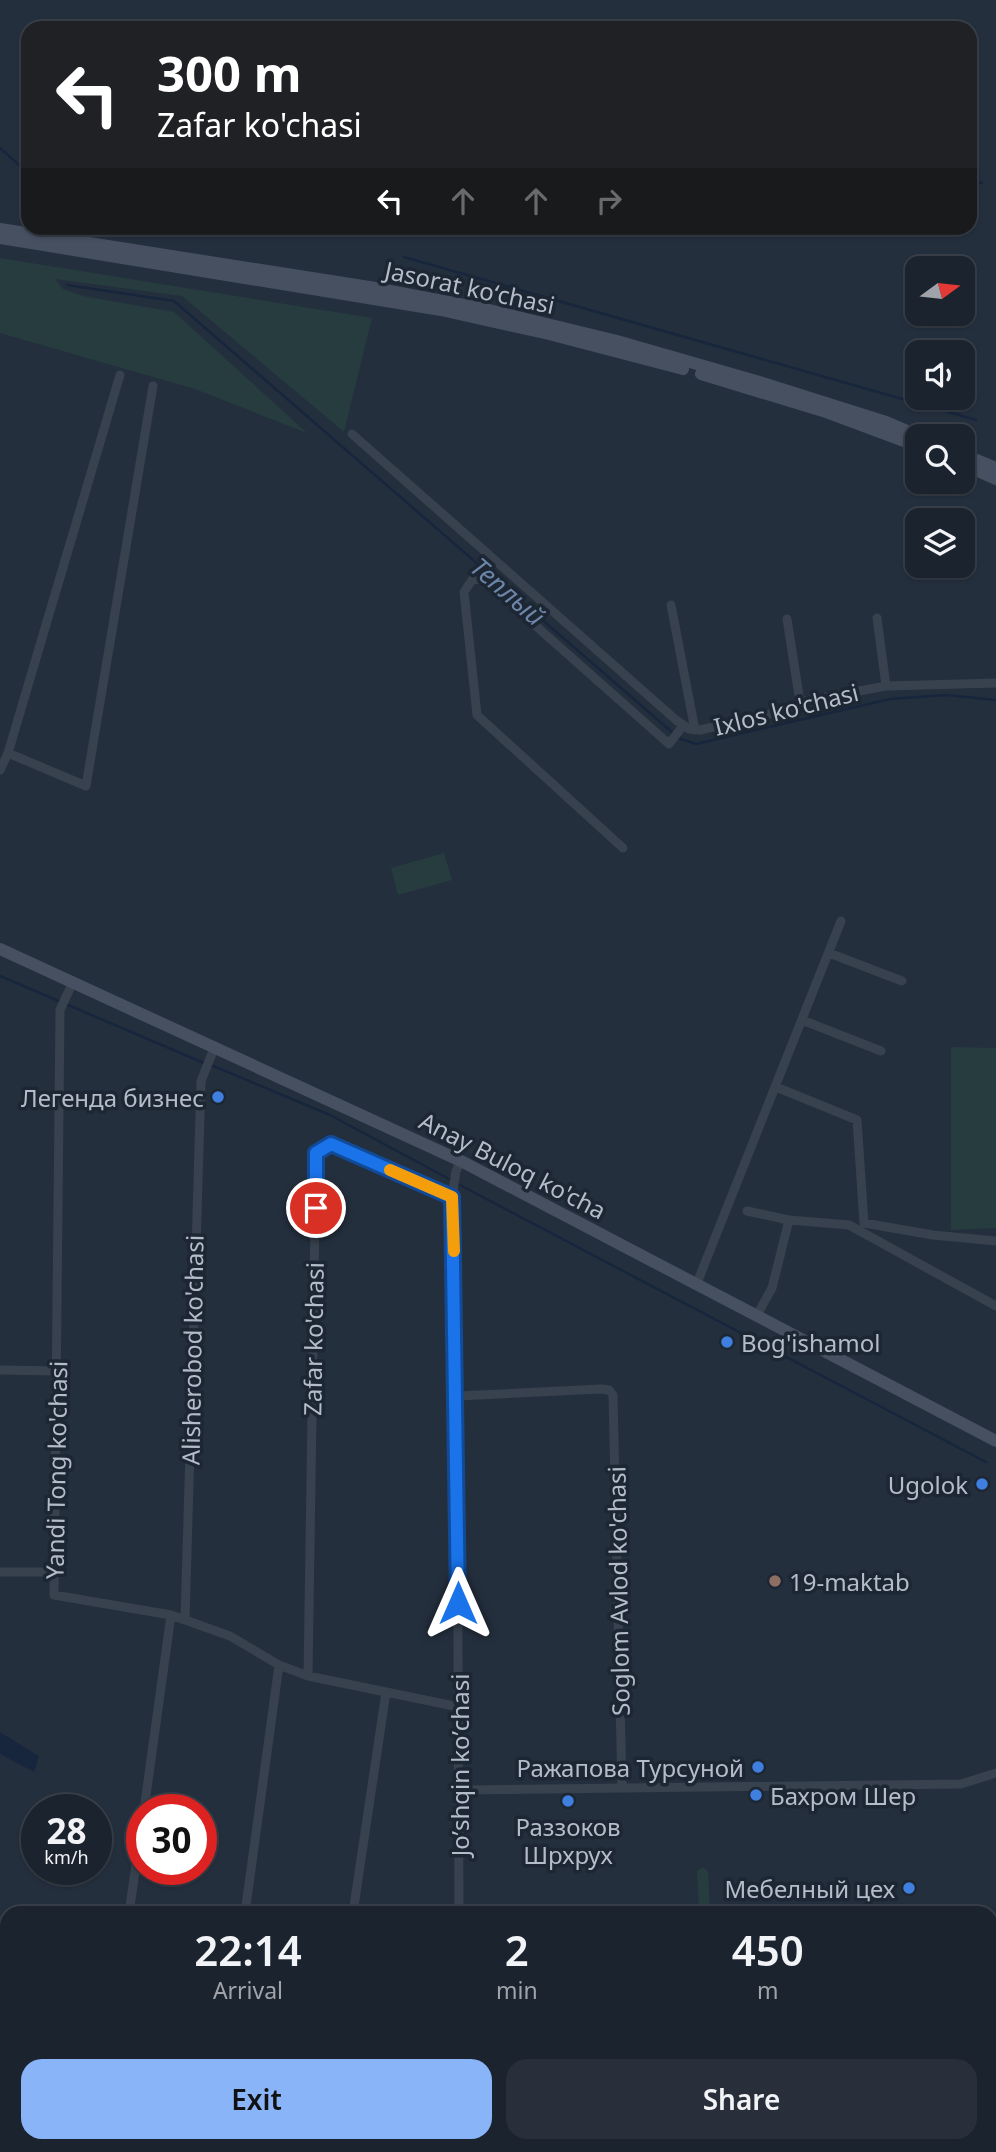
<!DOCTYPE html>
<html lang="en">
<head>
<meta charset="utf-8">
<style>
	:root { --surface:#1b232e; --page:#282f3a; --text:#f1f3f6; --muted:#a0a4aa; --line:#39404a; --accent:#8ab4f8 }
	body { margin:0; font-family:"Noto Sans",sans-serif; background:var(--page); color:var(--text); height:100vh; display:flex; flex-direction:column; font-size:26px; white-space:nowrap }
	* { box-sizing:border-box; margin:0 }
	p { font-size:23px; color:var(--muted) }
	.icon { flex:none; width:38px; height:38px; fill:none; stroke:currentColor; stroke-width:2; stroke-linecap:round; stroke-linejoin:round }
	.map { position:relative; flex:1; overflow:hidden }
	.drawer { position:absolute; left:0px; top:1906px; width:998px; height:247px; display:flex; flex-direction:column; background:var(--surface); border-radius:21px 21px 0 0; box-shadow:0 2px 5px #0004,0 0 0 2px var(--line) }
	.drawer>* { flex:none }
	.banner { position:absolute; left:21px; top:21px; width:956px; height:214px; border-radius:21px; box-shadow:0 2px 5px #0004,0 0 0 2px var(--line); background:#202124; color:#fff; overflow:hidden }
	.needle { width:46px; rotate:75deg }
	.buttons { position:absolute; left:905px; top:256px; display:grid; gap:14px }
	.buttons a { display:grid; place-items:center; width:70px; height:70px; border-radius:14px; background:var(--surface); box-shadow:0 2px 5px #0004,0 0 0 2px var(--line); font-size:35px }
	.speed { position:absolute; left:21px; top:1794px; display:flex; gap:14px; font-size:35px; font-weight:700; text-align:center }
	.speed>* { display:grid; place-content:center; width:91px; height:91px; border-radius:50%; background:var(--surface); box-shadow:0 2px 5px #0004,0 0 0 2px var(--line); line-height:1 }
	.speed small { font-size:18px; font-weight:400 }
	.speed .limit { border:10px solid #d22; background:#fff; color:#111 }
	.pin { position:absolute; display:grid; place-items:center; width:60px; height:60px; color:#fff; margin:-30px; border:4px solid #fff; border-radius:50%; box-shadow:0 2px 7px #0007 }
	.me { position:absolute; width:77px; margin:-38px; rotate:0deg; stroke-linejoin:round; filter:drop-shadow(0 0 5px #0008) }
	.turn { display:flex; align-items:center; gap:24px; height:147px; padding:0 21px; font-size:32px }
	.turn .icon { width:91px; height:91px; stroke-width:2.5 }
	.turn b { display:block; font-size:49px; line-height:60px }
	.lanes { display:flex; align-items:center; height:66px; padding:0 21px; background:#0003; justify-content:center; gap:35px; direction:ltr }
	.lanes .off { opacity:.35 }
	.eta { display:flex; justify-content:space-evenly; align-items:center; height:119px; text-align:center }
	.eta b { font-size:42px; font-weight:600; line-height:49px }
	.primary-button { display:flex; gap:14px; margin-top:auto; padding:14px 21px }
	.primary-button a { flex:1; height:80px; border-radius:21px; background:var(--accent); color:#111; font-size:28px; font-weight:600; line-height:80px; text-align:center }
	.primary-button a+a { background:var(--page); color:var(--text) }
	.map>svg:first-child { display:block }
	.green { fill:#263c3f }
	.water { fill:#17263c }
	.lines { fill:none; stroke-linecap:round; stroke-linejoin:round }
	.stream { stroke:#17263c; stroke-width:2.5 }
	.street { stroke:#38414e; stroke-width:9 }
	.secondary { stroke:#465061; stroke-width:12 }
	.route-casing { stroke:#114b97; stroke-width:18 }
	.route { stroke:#1a73e8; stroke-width:12 }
	.slow { stroke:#f59e0b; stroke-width:12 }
	.shop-dot { fill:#3f7fe0; stroke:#1d2633; stroke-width:2.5 }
	.education-dot { fill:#8d6e63; stroke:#1d2633; stroke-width:2.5 }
	.labels { text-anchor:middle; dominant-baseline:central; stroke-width:7; stroke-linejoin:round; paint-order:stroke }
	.street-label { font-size:24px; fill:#b4bcc9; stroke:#1d2633 }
	.poi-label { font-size:24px; fill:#b4bcc9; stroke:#1d2633; text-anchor:end }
	.water-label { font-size:26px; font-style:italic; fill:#6d86a8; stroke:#1d2633 }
</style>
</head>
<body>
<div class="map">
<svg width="996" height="2152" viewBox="0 0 996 2152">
	<rect width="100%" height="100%" fill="#242f3e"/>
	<path class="green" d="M 0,258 L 372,318 L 344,432 L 182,296 L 55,279 L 63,289 L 83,296 L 174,312 L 307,433 L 195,389 L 0,333 Z
		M 444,853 L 452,880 L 398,895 L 391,868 Z
		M 951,1047 L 996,1048 L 996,1228 L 951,1230 Z
		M 703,1867 L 708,1871 L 710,1911 L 699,1911 L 697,1871 Z"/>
	<path class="water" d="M 0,1732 L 39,1756 L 34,1772 L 0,1754 Z"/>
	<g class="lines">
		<path class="stream" d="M 0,148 L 28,173
			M 970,180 L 982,183
			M 404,257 L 976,420
			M 67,285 L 174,301 L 673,733
			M 678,738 L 696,744 L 890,699 L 946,695 L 996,700
			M 0,976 L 204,1063
			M 211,1065 L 330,1115 L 451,1180
			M 456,1183 L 986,1462
			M 0,2021 L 7,2024"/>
		<path class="street" d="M 352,434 L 676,720 L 689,729 L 700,730 L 791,709 L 800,702 L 886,686 L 996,683
			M 671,605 L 695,730
			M 877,618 L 886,686
			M 787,619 L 800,702
			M 8,753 L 86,786 L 153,386
			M 0,770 L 8,753 L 120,375
			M 623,848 L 477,715 L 464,592 L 472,580 L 483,579 L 669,744 L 683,726
			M 829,953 L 902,981
			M 73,982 L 60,1010 L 54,1595 L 171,1615 L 230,1636 L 279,1665 L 308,1676 L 459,1707
			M 802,1020 L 881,1051
			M 776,1087 L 857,1120 L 864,1223 L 933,1235 L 996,1241
			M 747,1211 L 789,1220 L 849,1225 L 996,1306
			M 697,1283 L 841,921
			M 757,1315 L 772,1288 L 789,1220
			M 0,1370 L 57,1371
			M 457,1396 L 601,1389 L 609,1390 L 613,1395 L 622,1788
			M 0,1572 L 54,1572
			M 185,1619 L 201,1081 L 215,1046
			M 308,1676 L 316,1153 L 323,1147 L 331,1144 L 452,1197
			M 460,1790 L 961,1784 L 996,1773
			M 144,1810 L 171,1615
			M 129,1913 L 142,1824
			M 245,1913 L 279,1665
			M 353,1913 L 386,1692
			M 459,1913 L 457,1396 L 452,1197 L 456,1171 L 461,1161
			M 990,1985 L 996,1985
			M 0,2011 L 7,2014
			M 525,2146 L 528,2151 L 541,2152
			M 245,2152 L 246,2146
			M 675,2152 L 675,2146"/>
		<path class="secondary" d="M 0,229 L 369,287 L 485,309 L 617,341 L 756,381 L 886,422 L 919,436
			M 0,238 L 441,310 L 549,334 L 683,369
			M 701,374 L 823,411 L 917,446
			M 962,454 L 996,468
			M 962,464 L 996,479
			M 0,949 L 461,1161 L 996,1441"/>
	</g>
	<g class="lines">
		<g class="route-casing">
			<path id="route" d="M 316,1208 L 316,1153 L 331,1144 L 452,1197 L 458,1603"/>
		</g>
		<use href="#route" class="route"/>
		<path class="slow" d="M 390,1170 L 452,1197 L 454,1251"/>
	</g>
	<g class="shop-dot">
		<circle cx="218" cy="1097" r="7"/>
		<circle cx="727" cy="1342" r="7"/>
		<circle cx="982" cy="1484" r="7"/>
		<circle cx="758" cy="1767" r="7"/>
		<circle cx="756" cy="1795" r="7"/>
		<circle cx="568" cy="1801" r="7"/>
		<circle cx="909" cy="1888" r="7"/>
	</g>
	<circle class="education-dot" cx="775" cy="1581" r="7"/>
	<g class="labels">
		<g class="street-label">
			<text transform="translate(470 287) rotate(12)">Jasorat koʻchasi</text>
			<text transform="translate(786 709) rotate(-14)">Ixlos ko'chasi</text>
			<text transform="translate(513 1165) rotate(27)">Anay Buloq ko'cha</text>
			<text transform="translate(313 1339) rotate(-89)">Zafar ko'chasi</text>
			<text transform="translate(192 1350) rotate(-89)">Alisherobod ko'chasi</text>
			<text transform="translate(56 1470) rotate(-89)">Yandi Tong ko'chasi</text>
			<text transform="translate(618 1591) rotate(-91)">Soglom Avlod ko'chasi</text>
			<text transform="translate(459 1765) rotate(-90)">Joʼshqin koʼchasi</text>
		</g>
		<g class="poi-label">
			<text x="204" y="1097">Легенда бизнес</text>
			<text x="741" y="1342" text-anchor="start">Bog'ishamol</text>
			<text x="968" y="1484">Ugolok</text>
			<text x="789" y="1581" text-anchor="start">19-maktab</text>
			<text x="744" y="1767">Ражапова Турсуной</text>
			<text x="770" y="1795" text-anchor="start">Бахром Шер</text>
			<text x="568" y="1826" text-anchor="middle">Раззоков<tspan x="568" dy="28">Шрхрух</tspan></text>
			<text x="895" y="1888">Мебелный цех</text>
		</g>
		<g class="water-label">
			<text transform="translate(508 591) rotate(41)">Теплый</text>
		</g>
	</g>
</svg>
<div class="buttons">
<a><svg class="needle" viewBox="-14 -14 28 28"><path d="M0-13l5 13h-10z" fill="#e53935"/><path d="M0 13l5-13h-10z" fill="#a0a4aa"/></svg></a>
<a><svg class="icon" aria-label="sound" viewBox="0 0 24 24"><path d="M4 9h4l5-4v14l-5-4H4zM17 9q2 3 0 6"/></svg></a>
<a><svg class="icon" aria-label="search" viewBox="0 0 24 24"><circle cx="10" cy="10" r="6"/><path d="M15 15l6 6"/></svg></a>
<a><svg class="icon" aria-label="layers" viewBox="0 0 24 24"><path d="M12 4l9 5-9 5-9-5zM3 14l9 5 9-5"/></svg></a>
</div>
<div class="speed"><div>28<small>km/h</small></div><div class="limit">30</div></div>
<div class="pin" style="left:316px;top:1208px;background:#d93025"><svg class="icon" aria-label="arrive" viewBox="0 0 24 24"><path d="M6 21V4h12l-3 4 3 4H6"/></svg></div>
<svg class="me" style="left:458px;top:1603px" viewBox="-20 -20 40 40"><path d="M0-17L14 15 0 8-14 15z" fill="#1a73e8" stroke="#fff" stroke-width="4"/></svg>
<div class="banner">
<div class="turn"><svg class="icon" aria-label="left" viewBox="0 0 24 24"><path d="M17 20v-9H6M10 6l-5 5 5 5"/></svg><div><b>300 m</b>Zafar ko'chasi</div></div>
<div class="lanes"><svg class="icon" aria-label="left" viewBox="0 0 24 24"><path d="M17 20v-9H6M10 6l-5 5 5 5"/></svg><svg class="icon off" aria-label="ahead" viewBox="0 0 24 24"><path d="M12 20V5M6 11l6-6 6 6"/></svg><svg class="icon off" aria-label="ahead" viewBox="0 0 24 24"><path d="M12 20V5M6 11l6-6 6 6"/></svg><svg class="icon off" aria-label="right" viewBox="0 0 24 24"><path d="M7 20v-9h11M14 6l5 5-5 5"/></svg></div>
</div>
<section class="drawer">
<div class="eta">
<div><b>22:14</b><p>Arrival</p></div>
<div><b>2</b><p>min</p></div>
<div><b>450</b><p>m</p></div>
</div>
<div class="primary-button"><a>Exit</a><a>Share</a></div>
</section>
</div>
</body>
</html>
